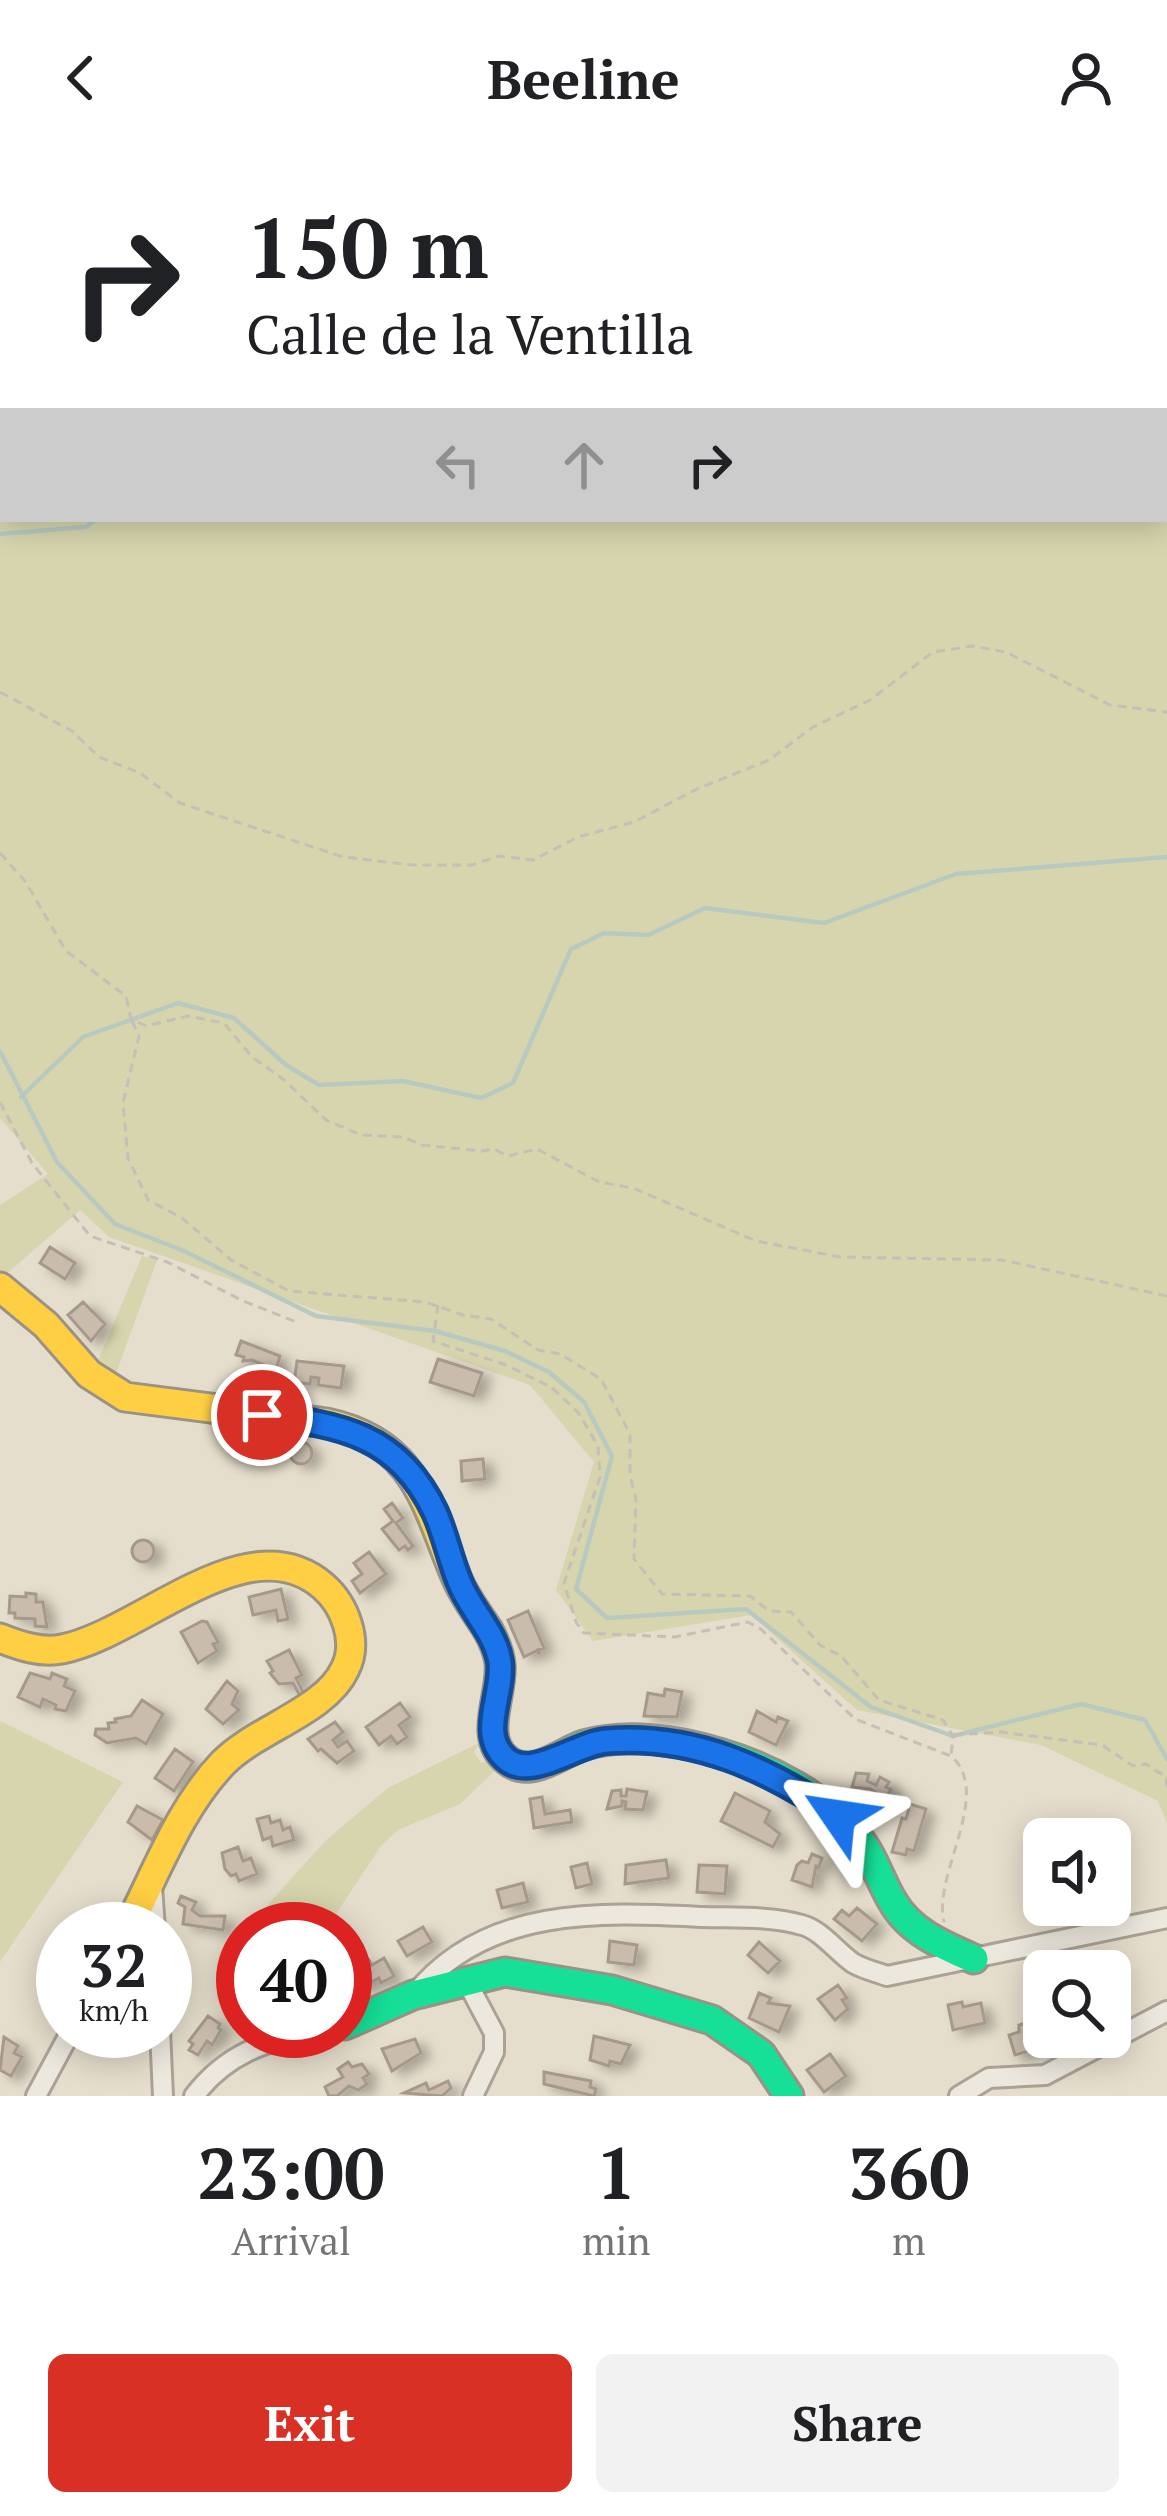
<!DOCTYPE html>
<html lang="en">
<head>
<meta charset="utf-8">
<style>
	:root { --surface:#fff; --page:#f2f2f2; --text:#202124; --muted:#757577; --accent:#d93025 }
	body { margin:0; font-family:"PT Serif",serif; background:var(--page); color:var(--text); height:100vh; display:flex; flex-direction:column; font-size:45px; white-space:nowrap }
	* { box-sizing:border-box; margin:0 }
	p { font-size:39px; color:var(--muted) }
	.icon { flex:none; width:66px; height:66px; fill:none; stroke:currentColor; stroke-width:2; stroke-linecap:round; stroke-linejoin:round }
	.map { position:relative; height:1940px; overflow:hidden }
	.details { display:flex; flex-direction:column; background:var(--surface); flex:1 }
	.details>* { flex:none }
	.banner { position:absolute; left:0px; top:0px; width:1167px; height:366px; box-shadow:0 6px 30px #0003; background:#fff; color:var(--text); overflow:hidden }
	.controls { position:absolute; left:1023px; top:1662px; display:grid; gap:24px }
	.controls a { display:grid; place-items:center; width:108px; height:108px; border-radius:18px; background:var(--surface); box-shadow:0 6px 30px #0003; font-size:60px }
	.speed { position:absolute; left:36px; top:1746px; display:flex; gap:24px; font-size:60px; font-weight:700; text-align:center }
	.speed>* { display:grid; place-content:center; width:156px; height:156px; border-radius:50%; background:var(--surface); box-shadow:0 6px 30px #0003; line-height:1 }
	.speed small { font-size:30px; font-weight:400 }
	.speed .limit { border:18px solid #d22; background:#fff; color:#111 }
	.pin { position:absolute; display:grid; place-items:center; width:102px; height:102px; color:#fff; margin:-51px; border:6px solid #fff; border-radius:50%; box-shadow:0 3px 12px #0007 }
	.me { position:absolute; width:132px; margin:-66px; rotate:302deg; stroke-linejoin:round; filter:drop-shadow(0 0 9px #0008) }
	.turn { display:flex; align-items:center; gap:42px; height:252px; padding:0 48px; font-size:54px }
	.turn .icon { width:156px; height:156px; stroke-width:2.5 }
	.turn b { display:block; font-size:84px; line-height:102px }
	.lanes { display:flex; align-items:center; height:114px; padding:0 48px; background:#0003; justify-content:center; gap:60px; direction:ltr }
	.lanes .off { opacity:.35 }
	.eta { display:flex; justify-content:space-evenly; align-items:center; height:204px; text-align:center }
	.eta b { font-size:72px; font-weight:700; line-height:84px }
	.cta { display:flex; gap:24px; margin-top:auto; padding:24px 48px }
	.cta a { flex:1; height:138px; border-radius:18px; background:var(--accent); color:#fff; font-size:48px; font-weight:700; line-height:138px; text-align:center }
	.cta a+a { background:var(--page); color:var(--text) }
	header { display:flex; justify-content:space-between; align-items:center; height:156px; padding:0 48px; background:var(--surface); font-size:54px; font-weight:700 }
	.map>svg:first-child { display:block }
	.green { fill:#d6d5ae; fill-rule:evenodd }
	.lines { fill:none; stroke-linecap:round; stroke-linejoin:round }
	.stream { stroke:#b8cabf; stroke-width:4.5 }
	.building { fill:#c9bcad; stroke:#a6998b; stroke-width:3; filter:url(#shadow) }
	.street-casing { stroke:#aba295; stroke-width:24 }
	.fast-casing { stroke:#9a9285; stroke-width:33 }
	.slow-casing { stroke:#9a9285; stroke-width:33 }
	.path { stroke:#c5bfb5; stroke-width:3; stroke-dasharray:9 6; stroke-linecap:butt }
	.street { stroke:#ede8de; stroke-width:18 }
	.fast { stroke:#16e098; stroke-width:27 }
	.slow { stroke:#ffcf43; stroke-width:27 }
	.route-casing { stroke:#114b97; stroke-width:30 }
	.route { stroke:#1a73e8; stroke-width:21 }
</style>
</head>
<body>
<header><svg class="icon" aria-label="back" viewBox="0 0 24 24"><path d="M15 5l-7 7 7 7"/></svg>Beeline<svg class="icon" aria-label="person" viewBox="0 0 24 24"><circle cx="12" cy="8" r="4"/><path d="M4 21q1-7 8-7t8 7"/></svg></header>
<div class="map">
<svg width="1167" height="1940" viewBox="0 0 1167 1940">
	<defs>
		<filter id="shadow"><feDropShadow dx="9" dy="5" stdDeviation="6" flood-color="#0004"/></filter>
	</defs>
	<rect width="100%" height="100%" fill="#e6decc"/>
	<path class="green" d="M 0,0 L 1167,0 L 1167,1667 L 1158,1645 L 1041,1589 L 857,1554 L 751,1459 L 593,1485 L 556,1434 L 594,1306 L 530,1229 L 109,1081 L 80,1054 L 3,1121 L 0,1118 L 0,1049 L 48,1018 L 0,962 ZM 3,3 L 1164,3 L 1164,363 L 3,363 Z
		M 142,1100 L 157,1104 L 113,1226 L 95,1212 Z
		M 0,1565 L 123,1626 L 0,1806 Z
		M 481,1586 L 474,1596 L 481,1607 L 487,1604 L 497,1613 L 460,1648 L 398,1674 L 381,1690 L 330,1767 L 331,1773 L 287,1773 L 268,1760 L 271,1754 L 265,1752 L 325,1685 L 388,1632 Z"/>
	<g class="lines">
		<path class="stream" d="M 800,3 L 802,0
			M 0,378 L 86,371 L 96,363
			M 0,895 L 57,1006 L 115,1068 L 184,1095 L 316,1160 L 435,1175 L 505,1195 L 549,1216 L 584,1246 L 612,1300 L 576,1433 L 607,1462 L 746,1453 L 871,1551 L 953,1580 L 1081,1548 L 1145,1564 L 1167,1603
			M 21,941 L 83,881 L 178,847 L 234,862 L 286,909 L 319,929 L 403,925 L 481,942 L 513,927 L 571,793 L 604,777 L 648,779 L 705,752 L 824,767 L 956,718 L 1167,701"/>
	</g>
	<path class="building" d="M 50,1091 L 75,1107 L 65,1123 L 40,1107 Z
		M 83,1146 L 105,1168 L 91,1185 L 68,1159 Z
		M 241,1185 L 280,1200 L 276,1214 L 252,1204 L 243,1205 L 244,1201 L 236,1199 Z
		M 438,1203 L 482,1217 L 474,1240 L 430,1226 Z
		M 297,1205 L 344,1210 L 341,1232 L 318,1229 L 319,1222 L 311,1221 L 310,1228 L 294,1226 Z
		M290 1297a11 11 0 1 1 22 0a11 11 0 1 1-22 0Z
		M 483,1303 L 485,1323 L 462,1325 L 461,1305 Z
		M 392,1347 L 403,1362 L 396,1367 L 413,1390 L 408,1394 L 405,1390 L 399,1394 L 382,1373 L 393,1365 L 384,1353 Z
		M132 1395a11 11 0 1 1 22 0a11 11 0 1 1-22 0Z
		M 369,1396 L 386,1418 L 360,1437 L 352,1425 L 362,1418 L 354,1407 Z
		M 281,1433 L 288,1463 L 278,1465 L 276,1454 L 253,1459 L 249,1441 Z
		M 26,1437 L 36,1438 L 36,1446 L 43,1446 L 47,1471 L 35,1470 L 35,1463 L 15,1462 L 15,1457 L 9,1457 L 10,1440 L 26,1441 Z
		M 528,1455 L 544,1492 L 538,1494 L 540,1498 L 536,1495 L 524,1501 L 508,1464 Z
		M 202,1465 L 207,1466 L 218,1486 L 213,1488 L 217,1495 L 198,1507 L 181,1476 Z
		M 289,1494 L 302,1519 L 296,1522 L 304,1538 L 300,1540 L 293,1527 L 279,1528 L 270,1517 L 273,1515 L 267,1505 Z
		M 30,1517 L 50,1523 L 52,1517 L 67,1523 L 64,1530 L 75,1535 L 66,1555 L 55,1553 L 56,1549 L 43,1543 L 40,1551 L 18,1541 Z
		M 227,1525 L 238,1535 L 232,1548 L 239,1554 L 223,1568 L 206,1553 Z
		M 665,1533 L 682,1536 L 677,1561 L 644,1560 L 648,1537 L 664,1540 Z
		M 142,1544 L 163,1558 L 146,1588 L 136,1582 L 107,1587 L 95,1579 L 96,1573 L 109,1573 L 108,1567 L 116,1566 L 115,1563 L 131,1560 Z
		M 400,1547 L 410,1561 L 399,1569 L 407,1581 L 397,1588 L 391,1580 L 379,1589 L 366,1571 Z
		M 757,1555 L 776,1566 L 778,1561 L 788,1565 L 776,1589 L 749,1576 Z
		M 335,1566 L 343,1576 L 333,1584 L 338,1591 L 347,1585 L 354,1595 L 337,1607 L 321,1593 L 318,1595 L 308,1583 Z
		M 175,1593 L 193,1606 L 174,1635 L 155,1622 Z
		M 856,1617 L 869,1618 L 867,1625 L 876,1629 L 880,1621 L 889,1626 L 886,1631 L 891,1633 L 883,1648 L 880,1646 L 883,1641 L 870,1633 L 852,1631 Z
		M 627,1633 L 647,1636 L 643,1654 L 625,1653 L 626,1646 L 622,1645 L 622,1650 L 607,1653 L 612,1635 L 621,1634 L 621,1640 L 626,1640 Z
		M 735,1637 L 770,1655 L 765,1666 L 780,1678 L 773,1691 L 721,1665 Z
		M 542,1641 L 545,1658 L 570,1654 L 572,1666 L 534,1672 L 530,1643 Z
		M 910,1648 L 926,1653 L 914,1695 L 907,1693 L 906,1699 L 892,1696 L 902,1662 L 906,1663 Z
		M 137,1650 L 163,1664 L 152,1684 L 128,1666 Z
		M 269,1660 L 271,1667 L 280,1664 L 283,1674 L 290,1671 L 294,1684 L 273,1690 L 271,1681 L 263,1684 L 257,1663 Z
		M 238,1691 L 243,1705 L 251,1702 L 257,1718 L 239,1725 L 236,1718 L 231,1720 L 225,1713 L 222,1697 Z
		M 812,1698 L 822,1702 L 819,1711 L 816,1710 L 812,1731 L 792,1724 L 797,1709 L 802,1705 L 808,1707 Z
		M 666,1704 L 669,1722 L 625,1728 L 626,1709 Z
		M 587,1707 L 592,1728 L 576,1732 L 571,1711 Z
		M 699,1709 L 727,1710 L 725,1738 L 697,1736 Z
		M 523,1727 L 528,1746 L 502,1752 L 497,1734 Z
		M 181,1740 L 196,1746 L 192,1754 L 200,1760 L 225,1760 L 223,1774 L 183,1768 L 185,1751 L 178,1747 Z
		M 857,1752 L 877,1768 L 862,1785 L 834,1763 L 842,1754 L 849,1760 Z
		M 423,1771 L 432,1786 L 407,1800 L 398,1785 Z
		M 610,1785 L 637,1789 L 634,1809 L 608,1806 Z
		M 759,1786 L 780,1805 L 768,1817 L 748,1799 Z
		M 384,1802 L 394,1820 L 381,1827 L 379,1822 L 363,1831 L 358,1822 L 350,1826 L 345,1817 L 369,1804 L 372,1809 Z
		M 838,1829 L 847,1842 L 842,1844 L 848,1853 L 835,1864 L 818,1843 Z
		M 759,1837 L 771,1842 L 768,1847 L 790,1850 L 779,1876 L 749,1862 Z
		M 962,1846 L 963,1851 L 981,1847 L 985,1867 L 953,1874 L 948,1849 Z
		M 208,1860 L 220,1868 L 218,1872 L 221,1874 L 212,1889 L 207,1885 L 198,1899 L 189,1894 L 193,1888 L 189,1885 Z
		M 1042,1861 L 1044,1878 L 1039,1880 L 1040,1885 L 1049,1882 L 1051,1889 L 1015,1899 L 1009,1879 L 1019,1876 L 1019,1869 L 1031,1865 L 1033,1871 L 1033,1864 Z
		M 594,1880 L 630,1889 L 621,1908 L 610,1905 L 609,1910 L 590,1904 Z
		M 4,1881 L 18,1890 L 14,1897 L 22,1901 L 11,1920 L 0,1914 Z
		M 415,1883 L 421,1897 L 392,1915 L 382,1893 Z
		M 830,1898 L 846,1920 L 824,1936 L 807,1914 Z
		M 348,1906 L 352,1911 L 362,1908 L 369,1918 L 363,1922 L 367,1928 L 358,1934 L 349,1930 L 337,1940 L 329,1940 L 325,1931 L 343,1921 L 338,1913 Z
		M 544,1916 L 591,1925 L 590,1931 L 596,1933 L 594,1940 L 544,1928 Z
		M 448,1925 L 451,1932 L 442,1940 L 404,1937 L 426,1927 L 429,1934 Z"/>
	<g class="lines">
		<g class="street-casing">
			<path id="street" d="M 152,1730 L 155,1773
				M 467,1826 L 494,1877 L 494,1896 L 473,1940
				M 414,1839 C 485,1750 600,1756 702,1761 C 734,1762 771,1760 802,1769 C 821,1774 837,1796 853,1807 C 863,1813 876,1816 887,1820 L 1167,1762
				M 160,1875 L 163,1940
				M 36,1940 L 71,1875
				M 194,1940 C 226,1898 265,1885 315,1875
				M 959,1940 L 989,1922 L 1045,1919 L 1167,1855"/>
		</g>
		<g class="fast-casing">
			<path id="fast" d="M 488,1474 C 494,1485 499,1496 500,1508 C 503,1539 478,1581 507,1604 C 531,1624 560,1597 584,1589 C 627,1577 677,1584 719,1597 C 770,1612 824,1640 858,1682 C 874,1701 880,1725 893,1746 C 910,1776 944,1790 974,1803
				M 345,1869 L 413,1839 L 505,1816 L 612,1834 L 712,1864 L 761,1898 L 789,1940"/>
		</g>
		<g class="slow-casing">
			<path id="slow" d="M 0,1131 L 46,1169 L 89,1218 L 125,1241 L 327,1267 C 419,1287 426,1352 458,1425 C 466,1443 478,1458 488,1474
				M 0,1482 C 20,1490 41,1497 62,1493 C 140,1478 248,1365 323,1430 C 345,1449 359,1486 345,1513 C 326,1555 256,1573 223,1607 C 179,1653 156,1718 127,1773"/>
		</g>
		<path class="path" d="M 0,536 L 72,575 L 99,601 L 140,617 L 180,647 L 343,701 L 413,709 L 472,709 L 499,700 L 533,704 L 578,681 L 634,666 L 697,633 L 769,604 L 813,571 L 870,544 L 933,496 L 972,490 L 1006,496 L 1110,549 L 1167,556
			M 0,697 L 25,725 L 66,795 L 126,840 L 131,863 L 146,870 L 188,860 L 224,867 L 252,901 L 283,923 L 326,964 L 361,979 L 403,981 L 422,989 L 482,995 L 494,993 L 508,1000 L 537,993 L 599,1026 L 633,1032 L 756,1085 L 840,1101 L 1002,1104 L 1167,1140
			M 132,865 L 139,880 L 123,947 L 128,1002 L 148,1044 L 182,1062 L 231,1104 L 289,1135 L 425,1146 L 463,1159 L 491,1163 L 538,1194 L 560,1198 L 601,1223 L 630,1278 L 630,1320 L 636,1343 L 634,1403 L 662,1438 L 750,1440 L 769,1455 L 791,1456 L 820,1489 L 841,1500 L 879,1544 L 943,1564 L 953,1580 L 951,1600
			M 0,946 L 32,1007 L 90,1080 L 167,1106 L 243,1145 L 299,1167
			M 438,1149 L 433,1185 L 506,1209 L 551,1231 L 578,1256 L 598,1290 L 600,1321 L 564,1427 L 576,1466 L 584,1477 L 675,1481 L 748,1466 L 761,1473 L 855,1563 L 951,1600 C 994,1637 932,1719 944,1766
			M 954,1579 L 1001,1576 L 1102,1589 L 1133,1610 L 1146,1608 L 1166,1621 L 1167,1631"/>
		<use href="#street" class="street"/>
		<use href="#fast" class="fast"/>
		<use href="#slow" class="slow"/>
	</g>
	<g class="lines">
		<g class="route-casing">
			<path id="route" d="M 262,1259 C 340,1269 398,1278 435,1356 C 445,1378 450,1403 459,1425 C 470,1454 495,1475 500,1506 C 504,1538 478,1577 505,1602 C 530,1626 576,1587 607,1585 C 694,1578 768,1613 838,1660"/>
		</g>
		<use href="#route" class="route"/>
	</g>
</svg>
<div class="controls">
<a><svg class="icon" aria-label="sound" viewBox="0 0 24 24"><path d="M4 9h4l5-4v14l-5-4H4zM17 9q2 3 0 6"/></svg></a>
<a><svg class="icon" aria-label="search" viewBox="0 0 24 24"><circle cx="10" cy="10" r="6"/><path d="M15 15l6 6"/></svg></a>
</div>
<div class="speed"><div>32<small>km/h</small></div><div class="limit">40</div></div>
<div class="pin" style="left:262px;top:1259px;background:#d93025"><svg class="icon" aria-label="arrive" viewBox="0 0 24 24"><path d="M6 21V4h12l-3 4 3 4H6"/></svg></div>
<svg class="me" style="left:838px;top:1660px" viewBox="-20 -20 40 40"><path d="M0-17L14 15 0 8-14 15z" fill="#1a73e8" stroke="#fff" stroke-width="4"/></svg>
<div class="banner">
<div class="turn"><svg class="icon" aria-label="right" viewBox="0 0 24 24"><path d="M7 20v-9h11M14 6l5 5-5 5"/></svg><div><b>150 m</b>Calle de la Ventilla</div></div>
<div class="lanes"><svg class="icon off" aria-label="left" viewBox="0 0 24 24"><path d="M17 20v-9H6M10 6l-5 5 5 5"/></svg><svg class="icon off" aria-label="ahead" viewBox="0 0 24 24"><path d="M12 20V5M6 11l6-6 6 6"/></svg><svg class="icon" aria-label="right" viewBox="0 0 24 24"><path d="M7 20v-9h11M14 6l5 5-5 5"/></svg></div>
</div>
</div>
<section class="details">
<div class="eta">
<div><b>23:00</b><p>Arrival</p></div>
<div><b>1</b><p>min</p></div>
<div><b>360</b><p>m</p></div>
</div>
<div class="cta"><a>Exit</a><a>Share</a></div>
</section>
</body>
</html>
